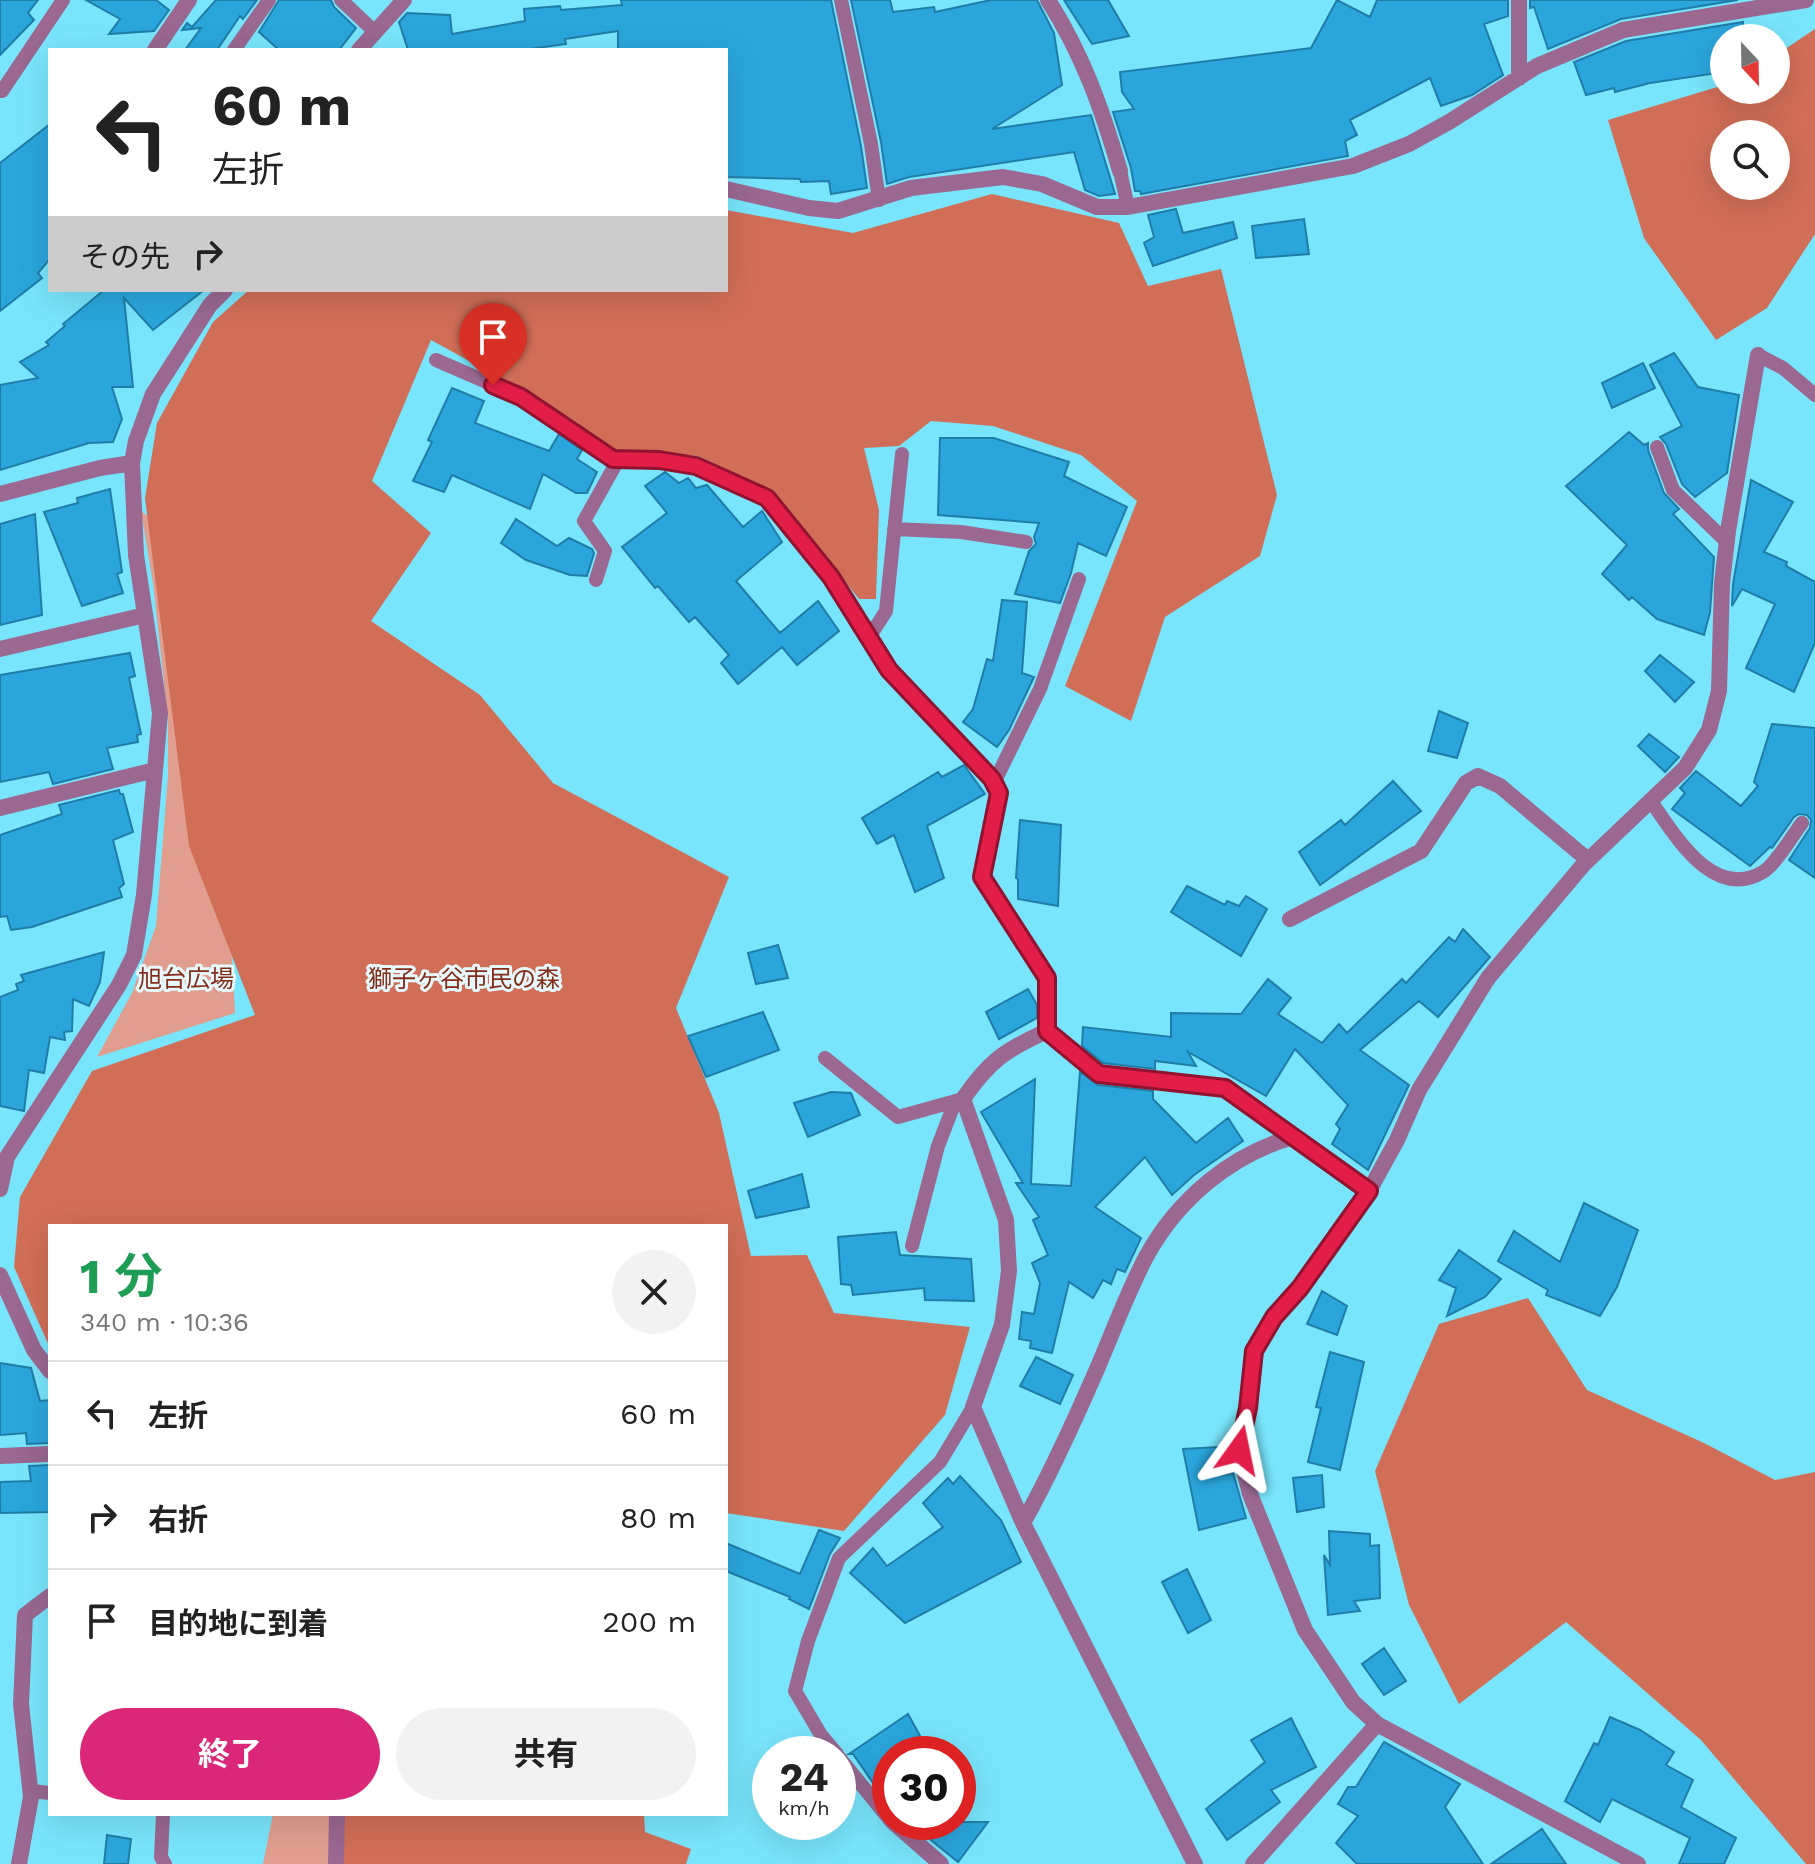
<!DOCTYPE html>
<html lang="ja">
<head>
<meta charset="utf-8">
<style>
	:root { --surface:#fff; --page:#f2f2f2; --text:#222; --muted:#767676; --line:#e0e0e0; --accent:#db2777 }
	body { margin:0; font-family:"Work Sans","Noto Sans JP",sans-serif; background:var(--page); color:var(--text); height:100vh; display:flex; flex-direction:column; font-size:30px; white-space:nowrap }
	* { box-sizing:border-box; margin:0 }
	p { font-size:26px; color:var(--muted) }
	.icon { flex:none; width:44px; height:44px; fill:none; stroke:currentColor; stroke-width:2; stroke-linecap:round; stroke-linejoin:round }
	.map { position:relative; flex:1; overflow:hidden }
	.drawer { position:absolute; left:48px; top:1224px; width:680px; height:592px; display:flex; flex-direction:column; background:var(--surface); border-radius:0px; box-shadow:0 8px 32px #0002 }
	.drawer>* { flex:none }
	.hud { position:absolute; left:48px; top:48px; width:680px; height:244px; border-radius:0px; box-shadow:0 8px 32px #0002; background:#fff; color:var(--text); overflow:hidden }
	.needle { width:52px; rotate:158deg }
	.controls { position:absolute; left:1710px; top:24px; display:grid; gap:16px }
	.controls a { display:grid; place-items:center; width:80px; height:80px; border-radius:50%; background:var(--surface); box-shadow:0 8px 32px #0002; font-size:40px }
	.speed { position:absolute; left:752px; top:1736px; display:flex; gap:16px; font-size:40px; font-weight:700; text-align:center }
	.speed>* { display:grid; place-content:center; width:104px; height:104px; border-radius:50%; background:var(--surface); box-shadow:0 8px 32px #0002; line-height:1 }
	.speed small { font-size:20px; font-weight:400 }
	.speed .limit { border:12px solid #d22; background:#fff; color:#111 }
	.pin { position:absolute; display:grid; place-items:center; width:68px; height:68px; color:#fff; margin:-82px -34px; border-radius:50% 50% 50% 0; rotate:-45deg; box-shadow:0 0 8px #0007 }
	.pin .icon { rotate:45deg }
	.me { position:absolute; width:88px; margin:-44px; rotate:12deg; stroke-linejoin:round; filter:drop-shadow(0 0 6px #0008) }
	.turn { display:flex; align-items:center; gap:28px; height:168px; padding:0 32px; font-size:36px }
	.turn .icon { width:104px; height:104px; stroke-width:2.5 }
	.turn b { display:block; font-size:56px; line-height:68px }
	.then { display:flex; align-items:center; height:76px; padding:0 32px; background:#0003; gap:16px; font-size:30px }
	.round { display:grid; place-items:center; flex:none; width:84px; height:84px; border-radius:42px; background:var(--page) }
	.headline { display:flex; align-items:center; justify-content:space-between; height:136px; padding:0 32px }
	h1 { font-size:48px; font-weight:700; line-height:60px; color:#1e9e55 }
	.primary-button { display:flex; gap:16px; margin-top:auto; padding:16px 32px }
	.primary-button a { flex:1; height:92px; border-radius:48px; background:var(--accent); color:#fff; font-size:32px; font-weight:700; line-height:92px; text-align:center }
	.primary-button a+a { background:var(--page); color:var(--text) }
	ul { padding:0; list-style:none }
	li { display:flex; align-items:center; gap:24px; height:104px; padding:0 32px; border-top:2px solid var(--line) }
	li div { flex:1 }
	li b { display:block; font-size:30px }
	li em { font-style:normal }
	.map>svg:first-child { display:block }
	.green { fill:#e19e8e }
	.forest { fill:#d16e58; fill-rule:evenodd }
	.building { fill:#2aa6dd; stroke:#207da7; stroke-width:2 }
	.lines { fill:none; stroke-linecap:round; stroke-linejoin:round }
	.service { stroke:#9a6891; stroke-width:14 }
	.minor { stroke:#9a6891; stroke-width:16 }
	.route-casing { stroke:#92132f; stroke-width:20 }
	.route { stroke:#e11d48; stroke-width:14 }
	.labels { text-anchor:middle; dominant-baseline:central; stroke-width:6; stroke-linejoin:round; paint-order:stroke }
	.park-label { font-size:24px; fill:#862b18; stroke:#e5f8fc }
</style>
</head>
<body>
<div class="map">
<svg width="1815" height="1864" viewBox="0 0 1815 1864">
	<rect width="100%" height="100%" fill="#79e5fc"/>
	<path class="green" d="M 141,511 L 163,528 L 230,923 L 235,1013 L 97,1057 L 132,993 L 156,926 L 168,776 L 168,719 L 153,583 Z
		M 273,1814 L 330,1814 L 330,1864 L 263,1864 Z"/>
	<path class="forest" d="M 1815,29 L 1815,234 L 1767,308 L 1716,340 L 1644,238 L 1608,120 L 1724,85 L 1724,90 L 1776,90 L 1776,55 ZM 1724,134 L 1776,134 L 1776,186 L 1724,186 Z
		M 992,194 L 1119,223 L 1148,286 L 1221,269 L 1277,495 L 1260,556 L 1165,617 L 1131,721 L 1065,686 L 1137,501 L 1081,455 L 993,426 L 931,421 L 899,446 L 864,448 L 879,510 L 876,599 L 859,599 L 773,492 L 698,456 L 615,450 L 502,379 L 431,340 L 372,481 L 431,533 L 371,621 L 480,695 L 553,783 L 729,877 L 676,1008 L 719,1113 L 751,1256 L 807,1255 L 834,1313 L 970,1327 L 945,1415 L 844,1531 L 726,1513 L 726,1226 L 50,1226 L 50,1348 L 14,1267 L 20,1197 L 92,1071 L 255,1015 L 189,846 L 145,498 L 157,423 L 213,322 L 249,290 L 726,290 L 726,210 L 853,233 Z
		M 1528,1298 L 1587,1390 L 1704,1443 L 1775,1480 L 1815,1472 L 1815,1864 L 1806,1864 L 1701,1740 L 1566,1622 L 1459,1704 L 1409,1605 L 1375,1471 L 1439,1324 Z
		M 330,1814 L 644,1814 L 645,1832 L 691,1849 L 686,1864 L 341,1864 Z"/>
	<path class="building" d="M 0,0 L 38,0 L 28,13 L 34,20 L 0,55 Z
		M 86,0 L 156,0 L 169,10 L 154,31 L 109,34 L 120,19 Z
		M 216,0 L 257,0 L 243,19 L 240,16 L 217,50 L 185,50 L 201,28 L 182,30 L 187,23 L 192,27 Z
		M 279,0 L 331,0 L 334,7 L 356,28 L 339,50 L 279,50 L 259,32 Z
		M 621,0 L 831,0 L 861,146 L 867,188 L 831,194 L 829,181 L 801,182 L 800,179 L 726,177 L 726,50 L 618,50 L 618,31 L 565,39 L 566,44 L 523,50 L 408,50 L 399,22 L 407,13 L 450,15 L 452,34 L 525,21 L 524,9 L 560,6 L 561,10 L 622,5 Z
		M 851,0 L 890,0 L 893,12 L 934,7 L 935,12 L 991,0 L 1037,0 L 1054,33 L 1062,85 L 992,129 L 1091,115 L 1115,194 L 1099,196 L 1085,190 L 1074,152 L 909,177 L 887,184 L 881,142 Z
		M 1064,0 L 1108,0 L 1129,36 L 1092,44 Z
		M 1337,0 L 1370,17 L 1377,0 L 1508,0 L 1508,16 L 1484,24 L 1503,75 L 1472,95 L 1441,106 L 1430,78 L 1350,120 L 1357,135 L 1345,141 L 1348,156 L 1141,194 L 1140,191 L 1135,191 L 1131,168 L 1113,112 L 1134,109 L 1122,92 L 1120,72 L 1311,48 Z
		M 1530,0 L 1738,0 L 1621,19 L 1548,49 L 1534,7 L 1530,8 Z
		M 1743,22 L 1744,38 L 1724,38 L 1724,72 L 1650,83 L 1615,92 L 1614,88 L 1586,95 L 1574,62 L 1626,41 Z
		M 50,124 L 50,259 L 38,273 L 42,278 L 0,311 L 0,163 Z
		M 1176,209 L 1183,233 L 1233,222 L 1237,238 L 1153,266 L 1144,243 L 1154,237 L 1148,215 Z
		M 1304,219 L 1309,254 L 1256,258 L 1252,226 Z
		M 104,290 L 204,290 L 153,330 L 124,298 L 133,387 L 112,387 L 122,419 L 113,442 L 89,443 L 0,470 L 0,385 L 38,378 L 20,362 L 49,345 L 46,342 L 65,326 L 63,324 Z
		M 1674,353 L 1698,387 L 1739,395 L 1727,473 L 1695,497 L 1682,484 L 1666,444 L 1660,437 L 1682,426 L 1650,365 Z
		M 1643,363 L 1655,388 L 1612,408 L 1602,383 Z
		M 452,388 L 484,401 L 475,423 L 549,451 L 559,434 L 582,450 L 577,459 L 597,472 L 587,493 L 576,493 L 543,474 L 530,509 L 452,475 L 444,492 L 413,481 L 432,442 L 428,440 Z
		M 1629,432 L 1644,445 L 1648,443 L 1648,450 L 1664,493 L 1679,509 L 1673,514 L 1714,557 L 1710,612 L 1704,635 L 1657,619 L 1632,597 L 1629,600 L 1602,574 L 1627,545 L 1566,486 Z
		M 940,438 L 994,438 L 1069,462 L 1064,476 L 1127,507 L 1106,556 L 1078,543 L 1071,573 L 1060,603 L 1015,594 L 1029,551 L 1036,544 L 1034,537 L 1039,523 L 938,515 Z
		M 665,472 L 679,483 L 688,478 L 696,488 L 707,485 L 743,527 L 762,511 L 782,542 L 736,581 L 780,633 L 818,601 L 839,631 L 797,665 L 782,647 L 738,684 L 721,663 L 729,655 L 695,617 L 689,622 L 658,586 L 655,588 L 622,547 L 667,513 L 645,486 Z
		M 1751,480 L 1793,502 L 1764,552 L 1787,562 L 1786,566 L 1815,582 L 1815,643 L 1794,692 L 1746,668 L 1775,604 L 1742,589 L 1732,606 L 1733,584 Z
		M 110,489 L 122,572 L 117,574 L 123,593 L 82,606 L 44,512 L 78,503 L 77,498 Z
		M 35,514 L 42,615 L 0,625 L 0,524 Z
		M 516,519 L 557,546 L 569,538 L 592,549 L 594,553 L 587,576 L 570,575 L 526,560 L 501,543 Z
		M 1002,600 L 1027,602 L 1022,673 L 1034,677 L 1009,730 L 997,747 L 963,722 L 973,709 L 987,659 L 993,661 Z
		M 130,653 L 135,676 L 129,678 L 141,734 L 137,735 L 138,742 L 107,748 L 113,769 L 53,784 L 49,772 L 0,782 L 0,675 Z
		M 1660,655 L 1694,682 L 1675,702 L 1645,671 Z
		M 1439,711 L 1468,723 L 1457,758 L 1428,751 Z
		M 1772,724 L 1815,728 L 1815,878 L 1789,860 L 1810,828 L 1811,820 L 1807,815 L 1799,814 L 1794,817 L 1772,848 L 1770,847 L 1750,866 L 1672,809 L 1685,793 L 1680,788 L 1696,771 L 1741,806 L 1758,786 L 1754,782 Z
		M 1649,734 L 1679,757 L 1665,772 L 1638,746 Z
		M 964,765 L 985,794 L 927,826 L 944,878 L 915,892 L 894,835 L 877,844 L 862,818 L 938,772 L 942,777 Z
		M 1393,781 L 1421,811 L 1320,885 L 1299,852 L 1341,820 L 1345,825 Z
		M 119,790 L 120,794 L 123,794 L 133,832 L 113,840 L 124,884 L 119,888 L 122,897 L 32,927 L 11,930 L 7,916 L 0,917 L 0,835 L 62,814 L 59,805 Z
		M 1020,820 L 1061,825 L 1058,906 L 1018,899 L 1018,879 L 1016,878 Z
		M 1187,886 L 1225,905 L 1227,901 L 1239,906 L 1246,896 L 1267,909 L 1241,956 L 1171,912 Z
		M 1463,929 L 1490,957 L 1438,1017 L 1419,1001 L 1360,1050 L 1409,1085 L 1368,1170 L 1332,1144 L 1340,1129 L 1336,1124 L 1348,1105 L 1295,1049 L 1266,1096 L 1188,1052 L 1196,1066 L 1155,1061 L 1155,1069 L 1103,1063 L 1082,1046 L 1083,1027 L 1171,1037 L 1171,1013 L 1241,1014 L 1268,979 L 1291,998 L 1278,1014 L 1322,1043 L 1339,1024 L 1347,1033 L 1402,979 L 1406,983 L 1449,937 L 1455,942 Z
		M 778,945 L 788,978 L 756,984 L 748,953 Z
		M 104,952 L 100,982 L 89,1006 L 73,999 L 72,1031 L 64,1032 L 65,1040 L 50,1037 L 44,1073 L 29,1070 L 24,1111 L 0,1106 L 0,997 L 18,990 L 16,984 L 24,981 L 21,975 Z
		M 1028,989 L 1037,1005 L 1037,1018 L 999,1039 L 986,1012 Z
		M 763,1012 L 779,1050 L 706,1077 L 688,1036 Z
		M 1080,1072 L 1098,1085 L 1153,1091 L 1153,1099 L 1196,1143 L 1228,1118 L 1243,1141 L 1194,1175 L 1172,1195 L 1145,1157 L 1095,1207 L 1141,1238 L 1125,1272 L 1117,1269 L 1111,1284 L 1103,1280 L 1093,1298 L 1069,1282 L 1052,1353 L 1030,1348 L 1031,1341 L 1019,1339 L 1022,1312 L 1034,1314 L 1040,1283 L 1032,1263 L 1048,1255 L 1033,1220 L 1039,1217 L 1016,1183 L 1023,1183 L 981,1112 L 1035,1079 L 1031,1184 L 1071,1186 Z
		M 831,1092 L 851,1093 L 860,1115 L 808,1137 L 794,1103 Z
		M 802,1174 L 809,1207 L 756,1218 L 748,1191 Z
		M 1584,1203 L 1638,1230 L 1617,1287 L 1600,1316 L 1546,1295 L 1548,1290 L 1498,1261 L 1514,1231 L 1560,1262 Z
		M 896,1232 L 900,1255 L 971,1259 L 974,1301 L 925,1300 L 924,1288 L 853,1295 L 851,1285 L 841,1284 L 838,1237 Z
		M 1459,1250 L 1501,1279 L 1485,1297 L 1447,1316 L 1456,1288 L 1439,1280 Z
		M 1322,1291 L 1347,1306 L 1337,1335 L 1307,1324 Z
		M 1330,1352 L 1364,1362 L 1340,1470 L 1308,1462 L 1321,1408 L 1316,1407 Z
		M 1036,1357 L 1073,1375 L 1060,1404 L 1020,1386 Z
		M 0,1363 L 31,1368 L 40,1401 L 50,1400 L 50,1443 L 27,1444 L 26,1433 L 0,1435 Z
		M 1219,1447 L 1222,1475 L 1233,1473 L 1246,1518 L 1199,1530 L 1183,1449 Z
		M 50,1465 L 50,1512 L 0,1513 L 0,1482 L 31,1481 L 29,1466 Z
		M 1322,1475 L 1324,1507 L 1297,1512 L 1293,1478 Z
		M 960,1476 L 1001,1520 L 1021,1562 L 905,1623 L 850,1573 L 873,1548 L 887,1566 L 943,1527 L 923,1503 L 948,1478 L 953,1484 Z
		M 819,1530 L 840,1538 L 830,1554 L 809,1609 L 789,1599 L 790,1597 L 726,1571 L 726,1543 L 800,1574 Z
		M 1329,1531 L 1370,1534 L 1370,1546 L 1379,1545 L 1380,1598 L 1354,1601 L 1360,1611 L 1328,1615 L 1324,1555 L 1330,1565 Z
		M 1187,1569 L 1211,1620 L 1188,1633 L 1162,1582 Z
		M 1384,1648 L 1406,1681 L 1384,1695 L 1362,1664 Z
		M 908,1714 L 930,1754 L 890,1754 L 890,1771 L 873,1783 L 853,1754 L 849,1754 Z
		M 1610,1717 L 1640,1730 L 1674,1752 L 1666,1765 L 1693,1780 L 1681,1807 L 1736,1838 L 1724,1864 L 1679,1864 L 1690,1838 L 1612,1799 L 1600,1822 L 1565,1801 L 1594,1743 L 1598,1745 Z
		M 1291,1718 L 1316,1767 L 1271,1790 L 1280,1802 L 1227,1840 L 1206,1809 L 1265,1762 L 1251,1740 Z
		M 1384,1742 L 1460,1784 L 1445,1807 L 1483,1864 L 1357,1864 L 1336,1843 L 1358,1816 L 1338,1804 L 1348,1787 L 1356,1787 Z
		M 936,1822 L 988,1822 L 958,1862 L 926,1836 Z
		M 1542,1829 L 1566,1864 L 1491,1864 Z
		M 107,1835 L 131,1839 L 128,1864 L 104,1864 Z"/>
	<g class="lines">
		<path class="service" d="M 341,0 L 375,32
			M 841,0 L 871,144 L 879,200
			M 234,50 L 269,0
			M 2,91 L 63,0
			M 1120,171 L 1128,207
			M 1758,355 L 1783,368 L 1815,395
			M 436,360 L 521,397 L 613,459 L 659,460 L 696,466 L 767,498 L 831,577 L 889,670 L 992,779 L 999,793 L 982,877 L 1047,978 L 1047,1031
			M 1657,447 L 1673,490 L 1727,542
			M 894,529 L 961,532 L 1026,542
			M 596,580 L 605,551 L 584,521 L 618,460
			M 870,636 L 886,611 L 902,454
			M 994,783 L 1040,689 L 1079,579
			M 1650,800 C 1674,833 1712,902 1763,872 C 1776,864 1792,836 1802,823
			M 825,1058 L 898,1117 L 963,1099
			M 912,1246 L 938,1146 L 955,1102
			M 837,1754 L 821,1735 L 795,1691 L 808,1641 L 839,1558 L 940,1462 L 973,1407
			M 838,1756 L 890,1820
			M 31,1791 L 50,1793
			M 163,1814 L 161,1857 L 165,1864"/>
		<path class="minor" d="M 1048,0 C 1083,55 1102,109 1120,171
			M 155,50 L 189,0
			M 359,50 L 404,0
			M 1519,78 L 1519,0
			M 726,189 L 809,208 L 838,211 L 911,188 L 1003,177 L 1042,184 L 1097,207 L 1128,207 L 1353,166 L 1409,144 L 1449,122 L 1537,66 L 1623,30 L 1806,0
			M 0,494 L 100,468 L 132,463
			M 0,649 L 145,615
			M 0,808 L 155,770
			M 1290,919 L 1421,851 L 1466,783 L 1478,776 L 1500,786 L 1588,860
			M 0,1189 L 7,1157 L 119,985 L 134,955 L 144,895 L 160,713 L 136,555 L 132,463 L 136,441 L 153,394 L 210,305 L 225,290
			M 0,1275 L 34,1350 L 50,1371
			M 0,1456 L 50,1454
			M 1023,1523 L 973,1407 L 1002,1325 L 1009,1271 L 1006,1220 L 963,1099 C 989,1061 1005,1050 1047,1031 L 1099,1074 L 1225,1088 L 1369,1191
			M 893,1822 L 941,1864
			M 19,1864 L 31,1797 L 21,1704 L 25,1615 L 50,1596
			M 336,1864 L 337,1814
			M 1195,1864 L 1023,1523 C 1051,1473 1074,1422 1097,1369 C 1113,1332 1127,1293 1146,1257 C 1177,1200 1230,1155 1293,1137
			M 1253,1864 L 1377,1724
			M 1638,1864 L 1377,1724 L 1353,1702 L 1305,1630 L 1250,1494 L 1239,1450 L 1248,1408 L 1254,1351 L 1274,1317 L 1300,1288 L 1369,1191 L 1397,1140 L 1419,1090 L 1488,978 L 1583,865 L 1685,768 L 1709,730 L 1719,691 L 1722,583 L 1728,531 L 1758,355"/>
	</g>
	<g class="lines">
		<g class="route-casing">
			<path id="route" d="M 493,385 L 521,397 L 613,459 L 659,460 L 696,466 L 767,498 L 831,577 L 889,670 L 992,779 L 999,793 L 982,877 L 1047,978 L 1047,1031 L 1099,1074 L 1225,1088 L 1369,1191 L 1300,1288 L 1274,1317 L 1254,1351 L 1248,1408 L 1239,1450"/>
		</g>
		<use href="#route" class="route"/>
	</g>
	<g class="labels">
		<g class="park-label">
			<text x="186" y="979">旭台広場</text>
			<text x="464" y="979">獅子ヶ谷市民の森</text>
		</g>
	</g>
</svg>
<div class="controls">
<a><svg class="needle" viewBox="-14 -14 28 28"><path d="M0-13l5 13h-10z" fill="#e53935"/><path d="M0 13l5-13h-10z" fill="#767676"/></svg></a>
<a><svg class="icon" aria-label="search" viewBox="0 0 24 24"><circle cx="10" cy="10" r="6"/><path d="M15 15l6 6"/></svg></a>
</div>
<div class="speed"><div>24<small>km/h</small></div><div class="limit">30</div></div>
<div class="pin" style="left:493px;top:385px;background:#d93025"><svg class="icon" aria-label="arrive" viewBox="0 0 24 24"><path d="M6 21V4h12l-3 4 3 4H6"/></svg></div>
<svg class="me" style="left:1239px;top:1450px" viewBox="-20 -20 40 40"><path d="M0-17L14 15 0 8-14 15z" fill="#e11d48" stroke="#fff" stroke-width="4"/></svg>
<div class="hud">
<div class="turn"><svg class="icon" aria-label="left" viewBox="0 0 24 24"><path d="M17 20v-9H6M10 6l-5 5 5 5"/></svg><div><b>60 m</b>左折</div></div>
<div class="then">その先<svg class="icon" aria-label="right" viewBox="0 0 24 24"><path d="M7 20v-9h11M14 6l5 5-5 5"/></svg></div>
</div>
<section class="drawer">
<div class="headline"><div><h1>1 分</h1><p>340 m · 10:36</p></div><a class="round"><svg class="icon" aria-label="close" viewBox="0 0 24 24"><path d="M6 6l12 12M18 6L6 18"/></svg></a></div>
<ul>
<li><svg class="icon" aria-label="left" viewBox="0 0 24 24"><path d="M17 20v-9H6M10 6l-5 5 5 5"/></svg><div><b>左折</b></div><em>60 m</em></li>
<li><svg class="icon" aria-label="right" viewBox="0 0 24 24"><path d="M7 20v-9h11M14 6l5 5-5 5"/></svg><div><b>右折</b></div><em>80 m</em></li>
<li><svg class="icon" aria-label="arrive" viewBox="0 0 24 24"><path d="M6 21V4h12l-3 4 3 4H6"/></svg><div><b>目的地に到着</b></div><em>200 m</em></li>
</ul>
<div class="primary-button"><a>終了</a><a>共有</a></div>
</section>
</div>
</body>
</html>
